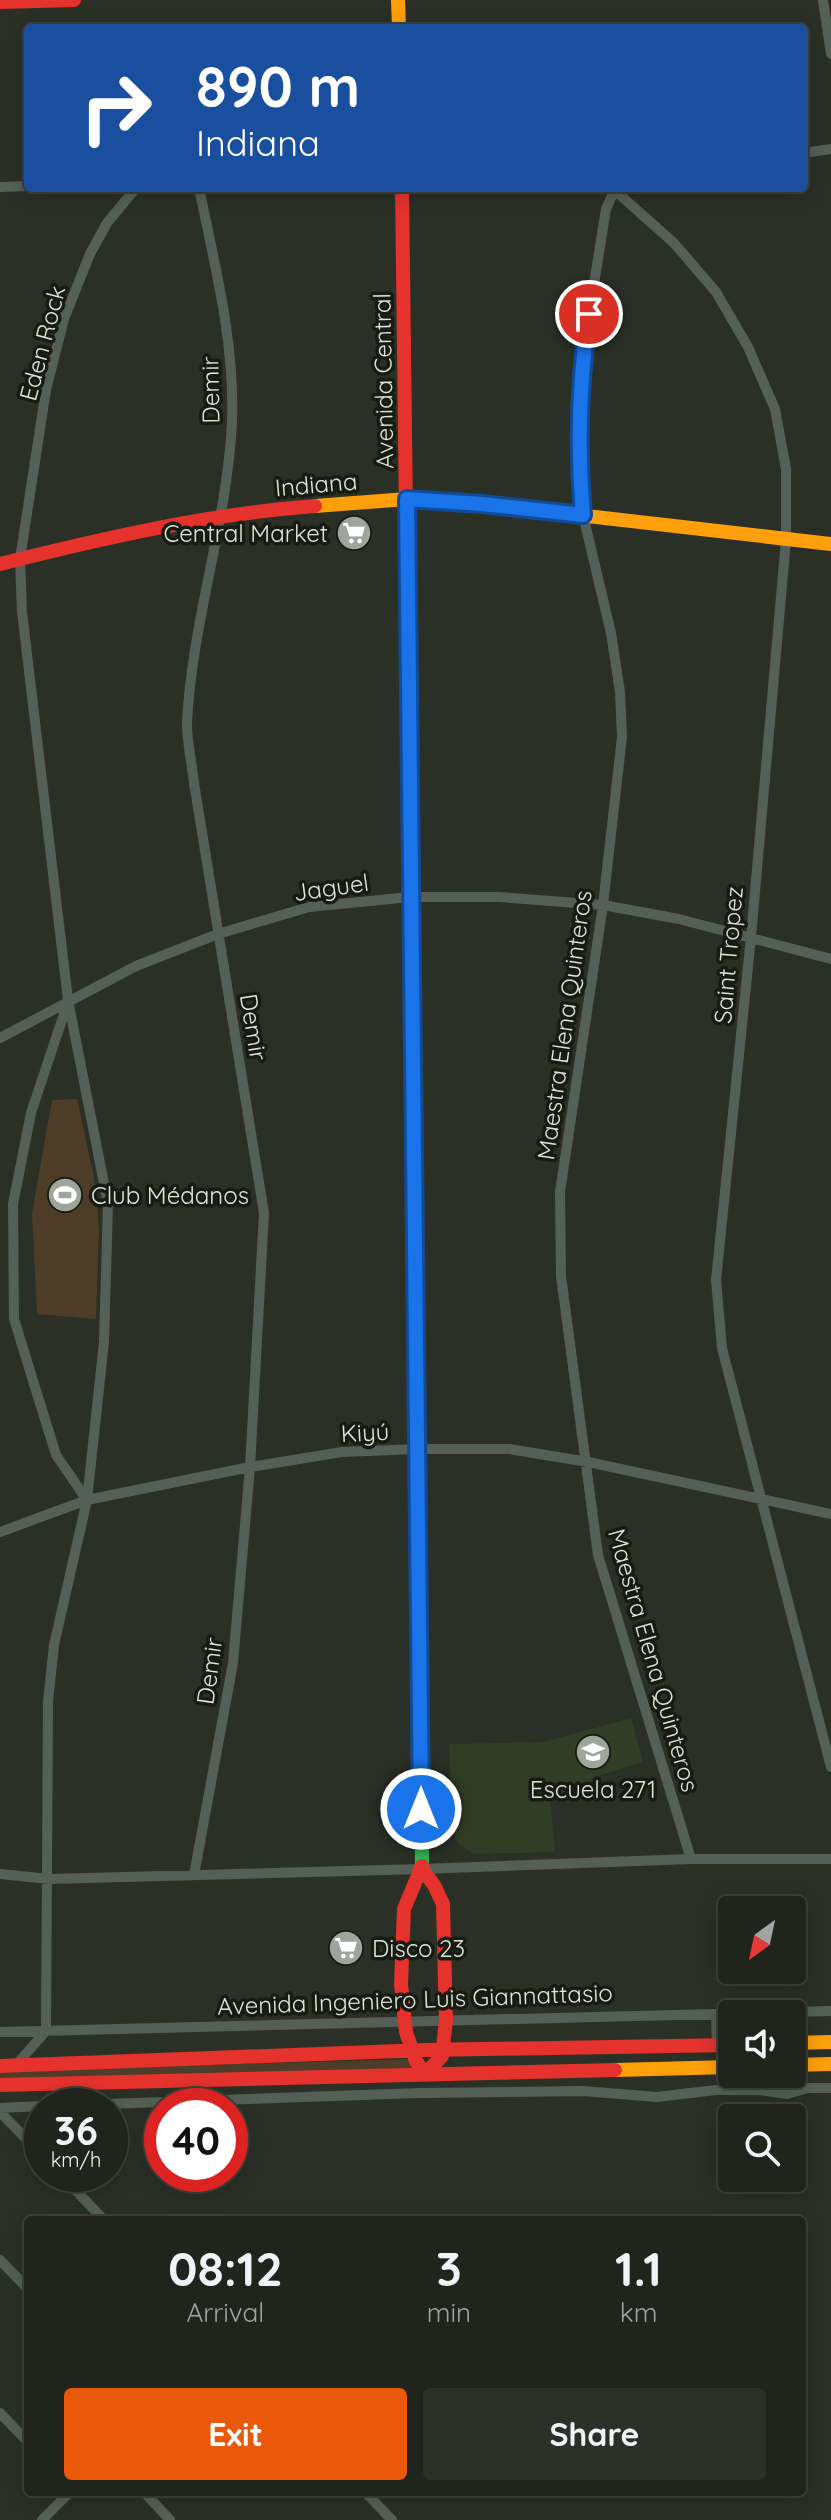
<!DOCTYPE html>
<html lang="en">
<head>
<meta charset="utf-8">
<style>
	:root { --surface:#20241c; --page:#2d3029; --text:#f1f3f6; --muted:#a2a4a3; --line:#3d413b; --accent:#ea580c }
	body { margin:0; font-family:Quicksand,sans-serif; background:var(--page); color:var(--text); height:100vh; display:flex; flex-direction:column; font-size:30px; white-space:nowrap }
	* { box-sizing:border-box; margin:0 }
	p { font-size:26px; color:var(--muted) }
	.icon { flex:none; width:44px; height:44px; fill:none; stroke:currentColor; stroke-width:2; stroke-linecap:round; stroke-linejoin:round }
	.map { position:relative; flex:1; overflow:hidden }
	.sheet { position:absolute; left:24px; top:2216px; width:782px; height:280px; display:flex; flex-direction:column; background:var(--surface); border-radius:8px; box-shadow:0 4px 20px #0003,0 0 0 2px var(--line) }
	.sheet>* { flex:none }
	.guide { position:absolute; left:24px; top:24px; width:784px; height:168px; border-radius:8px; box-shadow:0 4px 20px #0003,0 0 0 2px var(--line); background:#1a4fa0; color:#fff; overflow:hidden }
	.needle { width:52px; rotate:213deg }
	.fabs { position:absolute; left:718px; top:1896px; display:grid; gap:16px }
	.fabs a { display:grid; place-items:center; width:88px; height:88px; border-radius:8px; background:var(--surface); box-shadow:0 4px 20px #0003,0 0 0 2px var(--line); font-size:40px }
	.speed { position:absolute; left:24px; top:2088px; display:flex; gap:16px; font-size:40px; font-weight:700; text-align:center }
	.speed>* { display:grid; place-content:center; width:104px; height:104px; border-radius:50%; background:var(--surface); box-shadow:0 4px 20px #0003,0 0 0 2px var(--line); line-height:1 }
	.speed small { font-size:20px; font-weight:400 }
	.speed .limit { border:12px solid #d22; background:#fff; color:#111 }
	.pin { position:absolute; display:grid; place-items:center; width:68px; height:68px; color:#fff; margin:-34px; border:4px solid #fff; border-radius:50%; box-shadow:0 2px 8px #0007 }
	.me { position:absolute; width:88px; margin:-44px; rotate:0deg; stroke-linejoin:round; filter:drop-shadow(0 0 6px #0008) }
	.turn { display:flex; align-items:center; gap:28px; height:168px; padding:0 40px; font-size:36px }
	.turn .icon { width:104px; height:104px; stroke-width:2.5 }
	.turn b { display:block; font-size:56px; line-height:68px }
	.eta { display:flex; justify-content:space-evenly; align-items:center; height:136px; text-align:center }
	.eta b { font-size:48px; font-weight:700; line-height:56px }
	.button { display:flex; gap:16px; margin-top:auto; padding:16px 40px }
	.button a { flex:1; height:92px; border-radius:8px; background:var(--accent); color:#fff; font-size:32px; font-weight:700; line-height:92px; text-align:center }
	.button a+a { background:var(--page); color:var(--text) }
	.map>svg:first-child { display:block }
	.built { fill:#323d25 }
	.green { fill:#4d3d28 }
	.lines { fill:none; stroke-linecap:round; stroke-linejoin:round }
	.street { stroke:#546057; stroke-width:10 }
	.fast { stroke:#30b455; stroke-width:14 }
	.slow { stroke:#ff9f0a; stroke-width:14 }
	.jam { stroke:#e5322d; stroke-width:14 }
	.route-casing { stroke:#114b97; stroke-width:20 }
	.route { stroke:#1a73e8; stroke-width:14 }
	.labels { text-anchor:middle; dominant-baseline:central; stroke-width:7; stroke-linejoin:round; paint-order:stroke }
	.street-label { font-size:24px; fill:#dee4d8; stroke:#171b12 }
	.poi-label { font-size:24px; fill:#dee4d8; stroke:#171b12; text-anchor:start }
</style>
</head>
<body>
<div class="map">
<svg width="831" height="2520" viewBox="0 0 831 2520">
	<rect width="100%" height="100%" fill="#2b3026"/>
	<path class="built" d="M 631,1718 L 643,1762 L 591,1778 L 592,1784 L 550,1797 L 555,1852 L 474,1854 L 460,1845 L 453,1834 L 449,1744 L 544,1742 Z"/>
	<path class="green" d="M 77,1099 L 94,1177 L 99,1228 L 96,1319 L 37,1314 L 32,1213 L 52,1100 Z
		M 414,2059 L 414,2068 L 0,2080 L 0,2071 Z"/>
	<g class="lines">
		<path class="street" d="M 823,0 L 831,54
			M 804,153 L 831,149
			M 0,187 L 28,186
			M 612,188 L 674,243 L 716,292 L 748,347 L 775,409 L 786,469 L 786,540 L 751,937 L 716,1280 L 722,1348 L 831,1767
			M 615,189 L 606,209 L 585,340 L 579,399 L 579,467 L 583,515 L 611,633 L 620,692 L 622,737 L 603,905 L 560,1192 L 561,1276 L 598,1555 L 691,1859
			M 68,1002 L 31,1113 L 13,1204 L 14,1319 L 56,1455 L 87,1500
			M 0,1038 L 136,966 L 218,934 L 309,907 L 410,897 L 499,897 L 603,905 L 679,919 L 831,959
			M 0,1532 L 87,1500 L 250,1467 L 342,1452 L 418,1449 L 509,1449 L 588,1462 L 831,1514
			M 0,1874 L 49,1879 L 422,1869 L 691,1859 L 831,1859
			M 194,1875 L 233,1663 L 250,1467 L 264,1213 L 194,783 C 192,764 187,742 187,723 C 192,621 227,524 232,422 C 235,343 215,266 199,188
			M 716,2014 L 717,2045
			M 0,2032 L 831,2011
			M 16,2065 L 46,2031 L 48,1702 L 54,1645 L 87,1500 L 104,1342 L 108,1204 L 68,1000 L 22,612 L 20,559 L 46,390 L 64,319 L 90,254 L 107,223 L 136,188
			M 49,2106 L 420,2093 L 583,2091 L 657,2097 L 716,2090 L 758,2090 L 787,2094 L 808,2088 L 831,2088
			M 0,2108 L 42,2106
			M 0,2112 L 42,2155
			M 60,2174 L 104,2220
			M 0,2260 L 28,2289
			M 0,2413 L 28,2442
			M 144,2492 L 170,2520
			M 365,2492 L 392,2520
			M 42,2520 L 70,2492"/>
		<path class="fast" d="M 417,1434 L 422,1866"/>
		<path class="slow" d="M 398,0 L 399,28
			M 315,506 L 407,499 L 482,504 L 831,544
			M 410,837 L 417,1434
			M 792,2043 L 831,2042
			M 792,2065 L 831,2064
			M 615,2070 L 732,2067"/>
		<path class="jam" d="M 0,2 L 74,0
			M 402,188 L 410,837
			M 0,564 C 104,538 208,514 315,506
			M 422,1866 L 404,1909 L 401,1984 L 406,2032 L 416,2061 L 425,2074 L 442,2056 L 446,2020 L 443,1904 L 434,1885 L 422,1869
			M 0,2066 L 425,2050 L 732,2045
			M 0,2085 L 615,2070"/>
	</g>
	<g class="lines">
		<g class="route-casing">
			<path id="route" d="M 421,1809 L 407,499 L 482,504 L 583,515 C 577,447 579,381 589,314"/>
		</g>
		<use href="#route" class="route"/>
	</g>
	<defs>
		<g id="supermarket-disc" transform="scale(1.8)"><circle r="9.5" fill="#9fa59a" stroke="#171b12"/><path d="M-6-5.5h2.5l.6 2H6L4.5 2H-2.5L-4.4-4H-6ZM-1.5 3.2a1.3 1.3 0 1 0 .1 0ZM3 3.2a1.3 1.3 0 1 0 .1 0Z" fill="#fff"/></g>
		<g id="stadium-disc" transform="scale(1.8)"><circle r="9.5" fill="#9fa59a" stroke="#171b12"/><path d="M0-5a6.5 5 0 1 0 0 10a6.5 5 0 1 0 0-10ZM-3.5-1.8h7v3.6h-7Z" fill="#fff"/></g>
		<g id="school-disc" transform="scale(1.8)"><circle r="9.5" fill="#9fa59a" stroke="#171b12"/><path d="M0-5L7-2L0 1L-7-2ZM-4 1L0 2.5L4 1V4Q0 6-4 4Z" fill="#fff"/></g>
	</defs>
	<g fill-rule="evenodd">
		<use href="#supermarket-disc" x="354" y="533"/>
		<use href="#stadium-disc" x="65" y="1195"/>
		<use href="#school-disc" x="593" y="1752"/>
		<use href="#supermarket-disc" x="346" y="1948"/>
	</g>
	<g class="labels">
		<g class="street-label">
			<text transform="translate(42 343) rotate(-75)">Eden Rock</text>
			<text transform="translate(383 381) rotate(-91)">Avenida Central</text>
			<text transform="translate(210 390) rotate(-91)">Demir</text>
			<text transform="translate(316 484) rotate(-5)">Indiana</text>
			<text transform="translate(331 887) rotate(-8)">Jaguel</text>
			<text transform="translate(728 955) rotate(-85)">Saint Tropez</text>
			<text transform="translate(564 1025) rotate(-82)">Maestra Elena Quinteros</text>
			<text transform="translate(254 1027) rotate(81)">Demir</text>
			<text transform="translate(365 1432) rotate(-3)">Kiyú</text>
			<text transform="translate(654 1660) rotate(74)">Maestra Elena Quinteros</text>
			<text transform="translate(209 1671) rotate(-82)">Demir</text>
			<text transform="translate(415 1999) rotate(-2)">Avenida Ingeniero Luis Giannattasio</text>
		</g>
		<g class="poi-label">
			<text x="328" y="533" text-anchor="end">Central Market</text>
			<text x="91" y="1195">Club Médanos</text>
			<text x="593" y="1789" text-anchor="middle">Escuela 271</text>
			<text x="372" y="1948">Disco 23</text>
		</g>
	</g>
</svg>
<div class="fabs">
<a><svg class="needle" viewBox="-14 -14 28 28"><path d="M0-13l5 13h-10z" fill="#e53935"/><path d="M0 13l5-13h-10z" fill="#a2a4a3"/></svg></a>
<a><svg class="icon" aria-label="sound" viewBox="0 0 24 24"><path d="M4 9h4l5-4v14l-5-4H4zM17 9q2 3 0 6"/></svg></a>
<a><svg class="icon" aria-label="search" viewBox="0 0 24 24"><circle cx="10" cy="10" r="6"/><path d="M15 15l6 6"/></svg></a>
</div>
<div class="speed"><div>36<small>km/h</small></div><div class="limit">40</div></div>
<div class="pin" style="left:589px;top:314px;background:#d93025"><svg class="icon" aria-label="arrive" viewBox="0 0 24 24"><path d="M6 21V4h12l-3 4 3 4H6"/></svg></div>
<svg class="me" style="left:421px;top:1809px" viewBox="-20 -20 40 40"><circle r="17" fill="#1a73e8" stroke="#fff" stroke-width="3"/><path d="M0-11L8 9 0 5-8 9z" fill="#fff"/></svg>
<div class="guide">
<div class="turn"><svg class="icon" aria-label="right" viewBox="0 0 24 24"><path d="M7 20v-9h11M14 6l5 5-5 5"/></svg><div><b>890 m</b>Indiana</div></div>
</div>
<section class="sheet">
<div class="eta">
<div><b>08:12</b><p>Arrival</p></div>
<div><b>3</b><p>min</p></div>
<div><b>1.1</b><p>km</p></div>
</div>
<div class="button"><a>Exit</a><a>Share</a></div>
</section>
</div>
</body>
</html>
